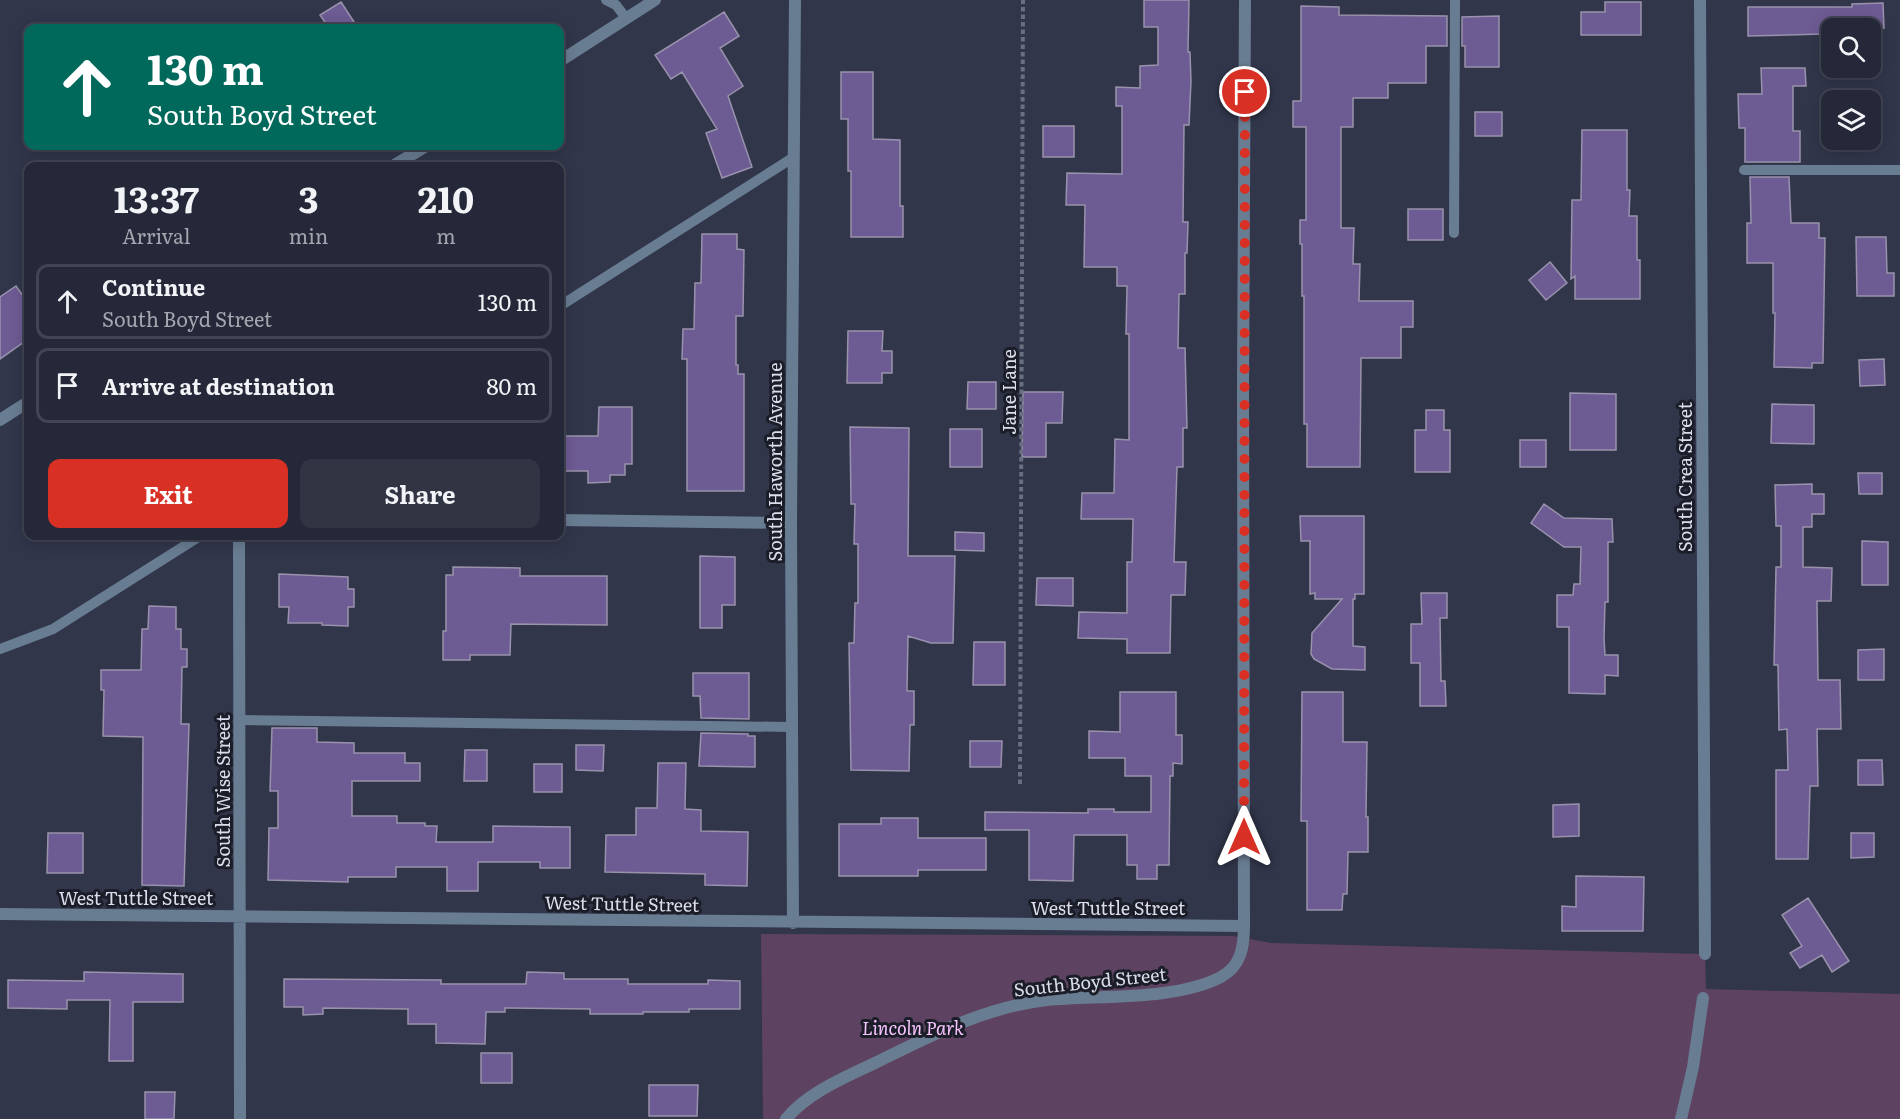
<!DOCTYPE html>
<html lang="en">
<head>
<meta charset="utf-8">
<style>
	:root { --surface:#252838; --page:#313443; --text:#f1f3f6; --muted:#a3a6ae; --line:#424453; --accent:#d93025 }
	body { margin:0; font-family:Literata,serif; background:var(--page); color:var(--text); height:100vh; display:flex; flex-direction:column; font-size:22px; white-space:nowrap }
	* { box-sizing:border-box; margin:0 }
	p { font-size:20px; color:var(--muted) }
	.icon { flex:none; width:33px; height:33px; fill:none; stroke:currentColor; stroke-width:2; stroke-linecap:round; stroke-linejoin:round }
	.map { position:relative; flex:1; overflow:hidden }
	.details { position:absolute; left:24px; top:162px; width:540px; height:378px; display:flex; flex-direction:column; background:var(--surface); border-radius:12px; box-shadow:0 3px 15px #0003,0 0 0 2px var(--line) }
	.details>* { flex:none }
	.guide { position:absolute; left:24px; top:24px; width:540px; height:126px; border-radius:12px; box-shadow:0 3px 15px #0003,0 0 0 2px var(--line); background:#00695c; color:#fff; overflow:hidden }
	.controls { position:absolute; left:1821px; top:18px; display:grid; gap:12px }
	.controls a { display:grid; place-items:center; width:60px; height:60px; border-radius:12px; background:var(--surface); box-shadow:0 3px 15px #0003,0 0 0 2px var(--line); font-size:30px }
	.pin { position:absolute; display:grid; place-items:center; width:51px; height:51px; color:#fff; margin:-26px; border:3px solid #fff; border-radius:50%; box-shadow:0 2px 6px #0007 }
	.me { position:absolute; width:66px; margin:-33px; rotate:0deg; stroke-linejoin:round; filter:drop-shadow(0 0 4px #0008) }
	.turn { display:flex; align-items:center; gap:21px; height:126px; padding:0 24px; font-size:27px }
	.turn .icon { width:78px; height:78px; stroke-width:2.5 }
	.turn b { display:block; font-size:42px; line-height:51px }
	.eta { display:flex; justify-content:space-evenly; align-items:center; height:102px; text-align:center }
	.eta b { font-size:36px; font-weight:700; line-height:42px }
	.button { display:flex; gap:12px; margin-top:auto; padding:12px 24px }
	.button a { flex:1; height:69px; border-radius:12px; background:var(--accent); color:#fff; font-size:24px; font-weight:700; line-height:69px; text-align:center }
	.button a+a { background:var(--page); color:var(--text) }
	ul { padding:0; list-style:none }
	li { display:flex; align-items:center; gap:18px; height:75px; margin:0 12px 9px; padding:0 12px; border:3px solid var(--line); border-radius:12px }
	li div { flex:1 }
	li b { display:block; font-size:22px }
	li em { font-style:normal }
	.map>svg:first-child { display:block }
	.green { fill:#5d4261 }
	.building { fill:#6d5b93; stroke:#9992ac; stroke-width:1.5 }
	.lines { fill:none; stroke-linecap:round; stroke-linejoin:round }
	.path { stroke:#6a6e81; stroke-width:4; stroke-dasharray:4.5 3; stroke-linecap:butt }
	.lane { stroke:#697d92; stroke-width:10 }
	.street { stroke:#697d92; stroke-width:12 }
	.route { stroke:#d93025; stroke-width:10; stroke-dasharray:0 18 }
	.labels { text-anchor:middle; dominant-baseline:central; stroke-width:6; stroke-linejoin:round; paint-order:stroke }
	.street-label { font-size:18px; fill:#dadeec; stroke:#1b1e28 }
	.park-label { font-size:18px; font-style:italic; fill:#f7c4fe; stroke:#1b1e28 }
</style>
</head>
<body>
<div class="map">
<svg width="1900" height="1119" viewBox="0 0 1900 1119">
	<rect width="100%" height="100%" fill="#31364b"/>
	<path class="green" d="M 761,934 L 1233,936 L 1271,943 L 1705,954 L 1706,989 L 1900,994 L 1900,1119 L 763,1119 Z"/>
	<path class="building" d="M 1144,0 L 1189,0 L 1188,52 L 1190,52 L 1191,81 L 1189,125 L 1184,125 L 1183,222 L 1188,222 L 1187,253 L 1185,253 L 1185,294 L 1179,294 L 1178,348 L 1185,348 L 1187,428 L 1183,428 L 1183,467 L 1177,467 L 1174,562 L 1186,562 L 1185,595 L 1171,595 L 1170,653 L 1127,653 L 1127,639 L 1078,638 L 1079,612 L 1127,613 L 1127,562 L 1132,562 L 1133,519 L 1081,519 L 1082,493 L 1114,493 L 1115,439 L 1129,440 L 1129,334 L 1126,334 L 1127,286 L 1117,286 L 1117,267 L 1084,267 L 1085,205 L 1066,205 L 1067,173 L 1122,174 L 1122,106 L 1116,106 L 1116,87 L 1140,88 L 1140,66 L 1158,65 L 1158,27 L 1144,27 Z
		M 341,2 L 358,28 L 329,28 L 320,15 Z
		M 1605,2 L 1641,2 L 1641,35 L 1581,35 L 1581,12 L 1605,12 Z
		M 1883,3 L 1884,28 L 1822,28 L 1822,34 L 1748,36 L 1748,7 L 1852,7 L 1852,4 Z
		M 1301,6 L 1339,7 L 1339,15 L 1447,16 L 1447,46 L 1426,46 L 1426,83 L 1388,83 L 1388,98 L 1353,98 L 1353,127 L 1341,127 L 1341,228 L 1354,228 L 1353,264 L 1360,264 L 1359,301 L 1413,301 L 1413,327 L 1401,327 L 1401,358 L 1361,358 L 1360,467 L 1307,467 L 1307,424 L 1304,424 L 1304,296 L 1302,296 L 1302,244 L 1300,244 L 1300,220 L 1306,220 L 1306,127 L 1293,127 L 1293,101 L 1301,101 Z
		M 724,12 L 739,36 L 720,48 L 743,86 L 728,96 L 752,167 L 722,178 L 706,133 L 717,129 L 682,72 L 671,79 L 655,55 Z
		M 1499,16 L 1499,67 L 1465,67 L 1465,46 L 1462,46 L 1462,17 Z
		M 1761,68 L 1805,68 L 1806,86 L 1793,86 L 1793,131 L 1800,131 L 1800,162 L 1745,162 L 1745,128 L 1739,128 L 1738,94 L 1762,94 Z
		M 841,72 L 873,72 L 873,139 L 900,140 L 900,206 L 903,206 L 903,237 L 851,237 L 851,171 L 848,171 L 848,119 L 841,119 Z
		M 1475,112 L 1502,112 L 1502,136 L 1475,136 Z
		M 1043,126 L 1074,126 L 1074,157 L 1043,157 Z
		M 1582,130 L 1627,130 L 1627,190 L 1630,190 L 1629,216 L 1637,216 L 1637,260 L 1640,260 L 1640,299 L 1575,299 L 1575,276 L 1571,279 L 1572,200 L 1581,200 Z
		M 1750,177 L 1789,177 L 1791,223 L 1819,223 L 1819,238 L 1825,238 L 1823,363 L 1812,363 L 1812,368 L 1774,367 L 1775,313 L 1773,313 L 1773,263 L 1747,263 L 1747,223 L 1751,223 Z
		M 1408,209 L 1443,209 L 1443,240 L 1408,240 Z
		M 702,234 L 737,234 L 737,249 L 744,250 L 743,316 L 736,316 L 736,365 L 738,365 L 738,374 L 744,374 L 744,491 L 687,491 L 687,359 L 682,359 L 683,329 L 694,329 L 695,283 L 701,283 Z
		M 1856,237 L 1886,237 L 1887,273 L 1894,273 L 1894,296 L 1857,296 Z
		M 1550,262 L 1567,283 L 1546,300 L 1529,280 Z
		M 16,286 L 28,303 L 28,339 L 0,359 L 0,297 Z
		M 848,331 L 883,331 L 882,351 L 892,351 L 892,373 L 882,373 L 882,383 L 847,383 Z
		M 1884,359 L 1885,385 L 1860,386 L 1859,360 Z
		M 968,382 L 996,382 L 996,409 L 967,409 Z
		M 1023,392 L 1063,392 L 1062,423 L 1046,423 L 1046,457 L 1022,457 Z
		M 1570,393 L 1616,394 L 1616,450 L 1570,450 Z
		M 1772,404 L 1814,405 L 1814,444 L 1771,443 Z
		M 599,407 L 632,407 L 632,464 L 625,464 L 625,475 L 610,475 L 610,482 L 588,483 L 588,471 L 560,471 L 560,436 L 598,436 Z
		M 1426,410 L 1444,410 L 1444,430 L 1450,430 L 1450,472 L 1415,472 L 1415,430 L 1426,430 Z
		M 850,427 L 909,428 L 908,556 L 955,556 L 953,643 L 931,643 L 908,636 L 907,691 L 914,691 L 914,725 L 910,725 L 909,771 L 851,770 L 849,643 L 854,643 L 855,603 L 858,603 L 858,544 L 854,544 L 855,504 L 851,504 Z
		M 950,429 L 982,429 L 982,467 L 950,467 Z
		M 1520,440 L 1546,440 L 1546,467 L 1520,467 Z
		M 1858,473 L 1882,473 L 1882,494 L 1859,494 Z
		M 1812,484 L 1812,494 L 1824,494 L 1824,514 L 1812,514 L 1812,527 L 1803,527 L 1803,567 L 1832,568 L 1831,601 L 1817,601 L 1818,680 L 1840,680 L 1841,729 L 1817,729 L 1818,786 L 1810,786 L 1808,859 L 1776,859 L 1776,770 L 1788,770 L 1787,729 L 1779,730 L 1778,665 L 1774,665 L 1776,567 L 1781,567 L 1781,526 L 1776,526 L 1775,485 Z
		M 1544,504 L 1564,518 L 1612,519 L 1613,542 L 1608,542 L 1608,602 L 1605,602 L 1604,639 L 1605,655 L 1618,655 L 1618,676 L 1605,675 L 1605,694 L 1569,693 L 1569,627 L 1557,627 L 1557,595 L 1573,595 L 1574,584 L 1580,584 L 1581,547 L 1564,547 L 1531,523 Z
		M 1300,516 L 1364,516 L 1364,594 L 1355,594 L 1355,599 L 1353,599 L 1353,646 L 1365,647 L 1365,670 L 1332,669 L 1314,659 L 1311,654 L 1312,633 L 1342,599 L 1315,599 L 1315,593 L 1310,594 L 1310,541 L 1301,541 Z
		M 955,532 L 984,533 L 984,551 L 955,550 Z
		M 1862,541 L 1888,542 L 1888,585 L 1862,585 Z
		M 700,556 L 735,557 L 735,605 L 722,605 L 722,628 L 700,628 Z
		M 453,567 L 520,568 L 520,576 L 607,576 L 607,625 L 511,624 L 510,655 L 470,655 L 470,660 L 443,660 L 443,631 L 446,631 L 446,575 L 453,575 Z
		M 279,574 L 348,577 L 348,589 L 354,589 L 354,607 L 348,607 L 348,626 L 322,625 L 322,623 L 288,623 L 289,607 L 279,607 Z
		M 1037,578 L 1073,578 L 1073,606 L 1036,605 Z
		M 1421,593 L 1447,593 L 1447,618 L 1440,618 L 1441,681 L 1445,681 L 1446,706 L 1420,706 L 1420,663 L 1411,663 L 1411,624 L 1422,624 Z
		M 149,606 L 176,607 L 176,629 L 181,629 L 181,649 L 187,649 L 187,667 L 182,667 L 181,724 L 189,724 L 184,886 L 142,885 L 143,737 L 103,736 L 104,690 L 101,690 L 101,670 L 141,670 L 142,629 L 148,629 Z
		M 974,642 L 1005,642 L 1005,685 L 973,685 Z
		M 1884,649 L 1884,680 L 1858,680 L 1858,650 Z
		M 693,673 L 749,673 L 749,719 L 701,718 L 700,696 L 693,696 Z
		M 1120,692 L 1176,692 L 1176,735 L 1182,735 L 1182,764 L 1173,763 L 1173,776 L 1170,776 L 1169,865 L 1157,865 L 1157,879 L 1137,879 L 1137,865 L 1127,865 L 1127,835 L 1074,835 L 1073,881 L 1029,880 L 1029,830 L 985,830 L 985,812 L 1088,813 L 1088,809 L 1114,809 L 1114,812 L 1151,812 L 1151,776 L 1125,776 L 1125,758 L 1089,758 L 1089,731 L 1120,732 Z
		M 1302,692 L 1343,692 L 1343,742 L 1367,742 L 1366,817 L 1368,817 L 1368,852 L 1348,852 L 1347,894 L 1343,894 L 1342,910 L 1307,910 L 1307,821 L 1301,821 Z
		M 272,728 L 317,728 L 317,742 L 354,743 L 354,753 L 405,753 L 405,763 L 420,763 L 420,781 L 352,781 L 352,816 L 397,816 L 397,823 L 425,823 L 425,826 L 437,826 L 436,842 L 493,842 L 493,826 L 570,827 L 570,868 L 540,868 L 540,862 L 478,862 L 478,891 L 447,891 L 447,867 L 396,867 L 396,877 L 348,877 L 348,882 L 268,880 L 269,828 L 278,828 L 278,791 L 270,791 Z
		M 701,733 L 748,734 L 748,736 L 755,736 L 755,767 L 699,766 Z
		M 970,741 L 1002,741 L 1001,767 L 970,767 Z
		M 576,745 L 604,745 L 603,771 L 576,770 Z
		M 465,750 L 487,750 L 487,781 L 464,781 Z
		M 1858,760 L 1882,760 L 1883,785 L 1858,785 Z
		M 658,763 L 686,763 L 685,809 L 701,810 L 701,831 L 748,832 L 747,886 L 705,885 L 705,874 L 605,872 L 606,835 L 636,835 L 636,808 L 657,808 Z
		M 534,764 L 562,764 L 562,792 L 534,792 Z
		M 1579,804 L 1579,836 L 1553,837 L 1553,805 Z
		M 881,818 L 918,818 L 918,838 L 986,838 L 986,870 L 918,870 L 918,876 L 839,876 L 839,824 L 881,824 Z
		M 48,833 L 83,833 L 83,873 L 47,873 Z
		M 1851,833 L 1874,833 L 1874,857 L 1851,858 Z
		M 1576,876 L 1644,877 L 1643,931 L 1562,931 L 1562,906 L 1576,907 Z
		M 1808,898 L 1849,961 L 1832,972 L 1822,955 L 1800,968 L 1790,953 L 1802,946 L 1782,915 Z
		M 84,972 L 183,974 L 183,1002 L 133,1002 L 133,1061 L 109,1061 L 110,1000 L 67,1000 L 67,1009 L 8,1008 L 8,980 L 84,981 Z
		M 527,972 L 564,973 L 564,979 L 628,979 L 628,984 L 708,984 L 708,980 L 740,981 L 740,1009 L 689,1009 L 689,1012 L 643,1012 L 643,1014 L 590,1014 L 590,1009 L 505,1008 L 505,1012 L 486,1012 L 485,1044 L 436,1043 L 436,1024 L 408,1024 L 408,1009 L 323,1008 L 323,1014 L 303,1015 L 303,1007 L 284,1007 L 284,979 L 441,980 L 441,984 L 526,984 Z
		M 481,1053 L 512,1053 L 512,1083 L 481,1083 Z
		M 649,1085 L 698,1085 L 697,1116 L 649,1116 Z
		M 145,1092 L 175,1092 L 174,1119 L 145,1119 Z"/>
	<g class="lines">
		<path class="path" d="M 1020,784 L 1023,0"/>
		<path class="lane" d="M 606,0 L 616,5 L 626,18
			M 1744,170 L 1900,170
			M 1454,233 L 1455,0
			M 560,306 L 794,157
			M 0,649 L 53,629 L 200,536
			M 240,720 L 792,727"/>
		<path class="street" d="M 1700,0 L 1705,954
			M 560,61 L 655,0
			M 393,166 L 426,146
			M 0,420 L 28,402
			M 560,520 L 791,523
			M 239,536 L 240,1119
			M 0,914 L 1244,926
			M 793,923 L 791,523 L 795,0
			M 786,1119 C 808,1092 846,1077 877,1062 C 932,1035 985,1007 1047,1000 C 1098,995 1175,1001 1221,977 C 1241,966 1244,947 1244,926 L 1243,389 L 1245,0
			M 1681,1119 L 1693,1067 L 1703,998"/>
	</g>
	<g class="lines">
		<path class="route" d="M 1244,837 L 1245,92"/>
	</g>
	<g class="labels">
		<g class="street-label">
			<text transform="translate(1008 392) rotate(-90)">Jane Lane</text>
			<text transform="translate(774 462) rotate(-90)">South Haworth Avenue</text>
			<text transform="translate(1684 477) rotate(-90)">South Crea Street</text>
			<text transform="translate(222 791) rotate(-90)">South Wise Street</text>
			<text x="136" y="897">West Tuttle Street</text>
			<text transform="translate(622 903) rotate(1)">West Tuttle Street</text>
			<text x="1108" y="907">West Tuttle Street</text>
			<text transform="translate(1090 981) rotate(-6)">South Boyd Street</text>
		</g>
		<g class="park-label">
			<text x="913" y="1027">Lincoln Park</text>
		</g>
	</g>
</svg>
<div class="controls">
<a><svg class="icon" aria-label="search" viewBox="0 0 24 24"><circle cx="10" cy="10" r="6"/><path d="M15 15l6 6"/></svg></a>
<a><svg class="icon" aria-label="layers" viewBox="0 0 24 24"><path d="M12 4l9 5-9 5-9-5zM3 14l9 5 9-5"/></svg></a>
</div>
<div class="pin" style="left:1245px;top:92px;background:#d93025"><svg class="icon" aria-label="arrive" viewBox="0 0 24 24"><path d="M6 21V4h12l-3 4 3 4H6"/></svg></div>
<svg class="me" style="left:1244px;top:837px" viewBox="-20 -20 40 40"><path d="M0-17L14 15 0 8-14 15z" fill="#d93025" stroke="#fff" stroke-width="4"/></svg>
<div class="guide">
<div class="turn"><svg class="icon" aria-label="ahead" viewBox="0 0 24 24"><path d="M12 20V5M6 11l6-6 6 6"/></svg><div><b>130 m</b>South Boyd Street</div></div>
</div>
<section class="details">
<div class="eta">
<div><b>13:37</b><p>Arrival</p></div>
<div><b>3</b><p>min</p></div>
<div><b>210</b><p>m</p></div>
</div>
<ul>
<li><svg class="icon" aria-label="ahead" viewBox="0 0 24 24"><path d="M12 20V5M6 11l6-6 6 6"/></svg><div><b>Continue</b><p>South Boyd Street</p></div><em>130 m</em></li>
<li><svg class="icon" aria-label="arrive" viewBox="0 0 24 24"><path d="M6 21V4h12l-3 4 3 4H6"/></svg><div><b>Arrive at destination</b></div><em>80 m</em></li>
</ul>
<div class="button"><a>Exit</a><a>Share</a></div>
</section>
</div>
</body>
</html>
